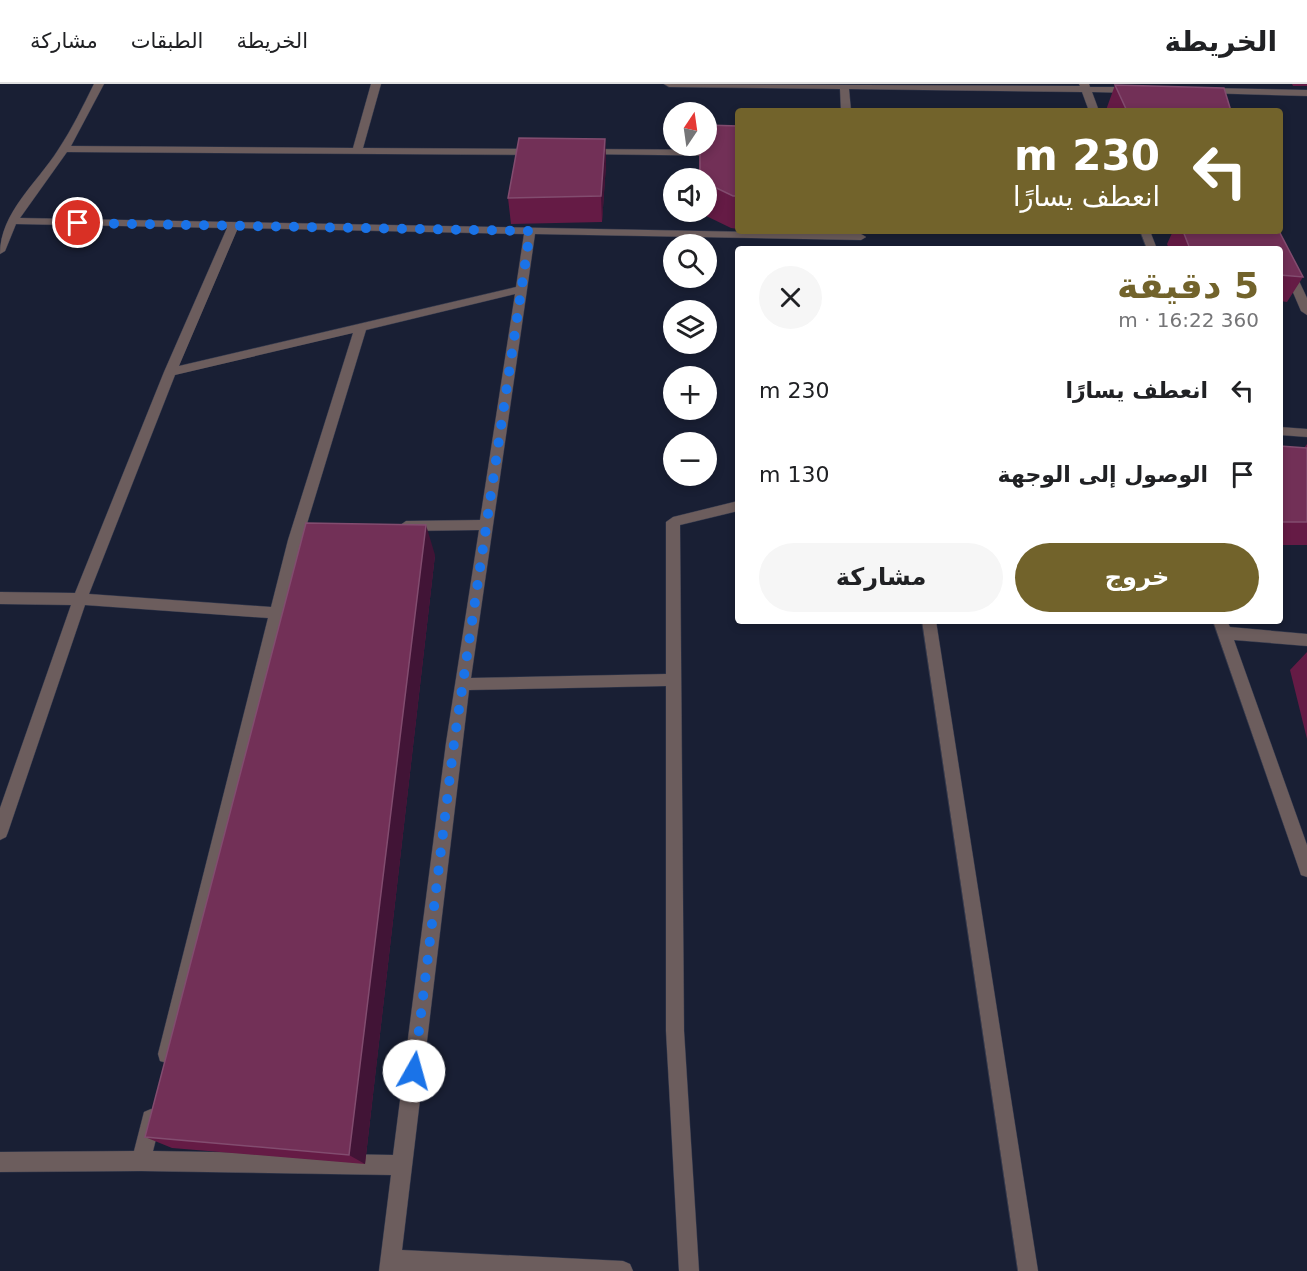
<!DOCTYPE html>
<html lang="ar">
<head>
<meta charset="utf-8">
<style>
	:root { --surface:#fff; --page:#f6f6f6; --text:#202124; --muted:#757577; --line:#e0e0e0; --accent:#72632b }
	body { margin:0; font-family:"DejaVu Sans",Cairo,sans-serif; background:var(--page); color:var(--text); direction:rtl; height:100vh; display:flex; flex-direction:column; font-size:22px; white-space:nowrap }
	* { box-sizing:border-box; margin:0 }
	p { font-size:20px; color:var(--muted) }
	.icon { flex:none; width:33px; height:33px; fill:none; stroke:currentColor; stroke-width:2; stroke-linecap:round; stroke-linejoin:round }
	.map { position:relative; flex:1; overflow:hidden; direction:ltr }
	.panel { position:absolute; left:735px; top:162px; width:548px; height:378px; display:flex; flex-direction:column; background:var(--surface); border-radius:6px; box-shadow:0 3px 9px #0003; direction:rtl }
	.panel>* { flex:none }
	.guide { position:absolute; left:735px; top:24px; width:548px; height:126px; border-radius:6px; box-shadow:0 3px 9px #0003; direction:rtl; background:#72632b; color:#fff; overflow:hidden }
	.needle { width:39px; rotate:13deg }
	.fabs { position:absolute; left:663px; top:18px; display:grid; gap:12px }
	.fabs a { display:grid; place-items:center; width:54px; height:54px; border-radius:50%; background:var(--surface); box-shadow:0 3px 9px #0003; font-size:30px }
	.pin { position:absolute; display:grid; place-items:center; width:51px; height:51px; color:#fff; margin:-26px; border:3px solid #fff; border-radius:50%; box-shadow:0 2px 6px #0007 }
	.me { position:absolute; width:66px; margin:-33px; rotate:7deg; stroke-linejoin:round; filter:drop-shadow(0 0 4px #0008) }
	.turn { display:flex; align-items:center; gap:21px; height:126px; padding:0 24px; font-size:27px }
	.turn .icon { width:78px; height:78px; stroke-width:2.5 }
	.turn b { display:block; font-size:42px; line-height:51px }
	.round { display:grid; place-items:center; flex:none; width:63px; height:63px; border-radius:32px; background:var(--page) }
	.headline { display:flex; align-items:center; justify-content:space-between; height:102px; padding:0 24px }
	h1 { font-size:36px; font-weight:700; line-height:45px; color:var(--accent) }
	.cta { display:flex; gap:12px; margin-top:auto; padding:12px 24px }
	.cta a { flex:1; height:69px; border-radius:36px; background:var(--accent); color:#fff; font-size:24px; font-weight:700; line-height:69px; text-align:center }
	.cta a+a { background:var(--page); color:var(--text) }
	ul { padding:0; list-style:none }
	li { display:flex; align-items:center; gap:18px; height:84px; padding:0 24px }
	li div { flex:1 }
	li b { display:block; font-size:22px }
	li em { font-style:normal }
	header { display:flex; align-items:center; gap:36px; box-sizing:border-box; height:84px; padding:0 30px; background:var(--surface); border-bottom:2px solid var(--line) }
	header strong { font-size:28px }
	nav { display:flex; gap:33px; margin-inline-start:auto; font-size:21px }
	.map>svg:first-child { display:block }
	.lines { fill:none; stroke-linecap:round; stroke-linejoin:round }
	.minor-casing { stroke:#343a4e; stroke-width:1 }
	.minor { fill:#6c5d5d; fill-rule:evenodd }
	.wall { fill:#651b45 }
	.shaded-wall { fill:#411436 }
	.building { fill:#723057; stroke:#824c6f; stroke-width:1.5 }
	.route { stroke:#1a73e8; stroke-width:10; stroke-dasharray:0 18 }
</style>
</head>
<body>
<header>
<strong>الخريطة</strong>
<nav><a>الخريطة</a><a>الطبقات</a><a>مشاركة</a></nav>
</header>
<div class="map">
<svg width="1307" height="1187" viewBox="0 0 1307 1187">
	<rect width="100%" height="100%" fill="#191f34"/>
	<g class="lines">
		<g class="minor-casing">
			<path id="minor" d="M 94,0 L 104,0 L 71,62 L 353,64 L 371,0 L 381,0 L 363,64 L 537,65 L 542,68 L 537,71 L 67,68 L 20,134 L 861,150 L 866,153 L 861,156 L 535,150 L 471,594 L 666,590 L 666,438 L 673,433 L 738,417 L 738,427 L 680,441 L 684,947 L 699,1187 L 679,1187 L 666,947 L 666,602 L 469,606 L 402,1166 L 623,1177 L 630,1180 L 633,1187 L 379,1187 L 391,1091 L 141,1087 L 0,1088 L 0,1068 L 134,1067 L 144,1028 L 151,1025 L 158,1028 L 161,1035 L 153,1067 L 393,1071 L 446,659 L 479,446 L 406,447 L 399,442 L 406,437 L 480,436 L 515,210 L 366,246 L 302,456 L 176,970 L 174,977 L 167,979 L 160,977 L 158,970 L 268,534 L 85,521 L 8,748 L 6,753 L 0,756 L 0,724 L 71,521 L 0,520 L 0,508 L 75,509 L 164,288 L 227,144 L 16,140 L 5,167 L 0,170 C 0,129 37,99 58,66 C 72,45 83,22 94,0 ZM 238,144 L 524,150 L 516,203 L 179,282 ZM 353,249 L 288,456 L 271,523 L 89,510 L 175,291 Z
				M 664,0 L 1080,2 L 1079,0 L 1089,0 L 1090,3 L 1134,3 L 1139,6 L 1134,9 L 1092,8 L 1099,27 L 1089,27 L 1082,8 L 849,5 L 851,27 L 841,27 L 840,5 L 669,3 Z
				M 1206,4 L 1307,6 L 1307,12 L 1203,9 L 1201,7 Z
				M 585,65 L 738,66 L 738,72 L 581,70 L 581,66 Z
				M 1140,147 L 1150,147 L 1157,165 L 1147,165 Z
				M 1280,164 L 1285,167 L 1307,214 L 1307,231 L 1301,227 L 1280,178 L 1280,165 L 1276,165 Z
				M 1280,343 L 1307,345 L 1307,353 L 1280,351 Z
				M 922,537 L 936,537 L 1038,1187 L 1018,1187 Z
				M 1213,537 L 1227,537 L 1230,543 L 1307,550 L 1307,562 L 1234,556 L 1307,761 L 1307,793 L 1301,791 L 1299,785 Z"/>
		</g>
		<use href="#minor" class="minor"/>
	</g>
	<path class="wall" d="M 1292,0 L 1307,0 L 1307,2 L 1293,2 Z
		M 1115,1 L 1231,27 L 1107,27 L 1106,26 Z
		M 738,42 L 738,145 L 731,144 L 698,128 L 706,128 L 706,94 L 699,94 L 699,62 L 706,62 Z
		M 605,55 L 606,80 L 602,138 L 511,140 L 508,114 Z
		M 782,147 L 822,147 L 822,149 Z
		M 1173,147 L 1279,147 L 1303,193 L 1287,218 L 1280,217 L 1280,165 L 1169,165 L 1167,160 Z
		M 1307,360 L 1307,461 L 1280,461 L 1280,362 L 1304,364 Z
		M 435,471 L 365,1080 L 172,1064 L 145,1053 Z
		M 1307,568 L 1307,655 L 1290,586 Z"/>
	<path class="shaded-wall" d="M 605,55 L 606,80 L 602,138 L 601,112 Z
		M 426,441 L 435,471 L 365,1080 L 349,1071 Z"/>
	<path class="building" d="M 1115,1 L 1224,4 L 1231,27 L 1127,27 Z
		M 706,41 L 738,42 L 738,112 L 733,112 L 706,99 L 706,94 L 700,94 L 700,62 L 706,62 Z
		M 519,54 L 605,55 L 601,112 L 508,114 Z
		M 1183,147 L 1279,147 L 1303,193 L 1280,191 L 1280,165 L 1190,165 Z
		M 1280,362 L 1307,364 L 1307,438 L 1280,438 Z
		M 306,439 L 426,441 L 349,1071 L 145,1053 Z"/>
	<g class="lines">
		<path class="route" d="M 78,139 L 530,147 L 454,659 L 414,987"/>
	</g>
</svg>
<div class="fabs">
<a><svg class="needle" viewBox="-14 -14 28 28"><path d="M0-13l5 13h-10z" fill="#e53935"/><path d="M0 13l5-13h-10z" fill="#757577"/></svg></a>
<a><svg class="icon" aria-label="sound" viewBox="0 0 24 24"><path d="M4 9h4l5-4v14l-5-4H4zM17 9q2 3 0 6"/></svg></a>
<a><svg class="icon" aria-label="search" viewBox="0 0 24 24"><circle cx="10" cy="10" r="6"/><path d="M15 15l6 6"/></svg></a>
<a><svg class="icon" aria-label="layers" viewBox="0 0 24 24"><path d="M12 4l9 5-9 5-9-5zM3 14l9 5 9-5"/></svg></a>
<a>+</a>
<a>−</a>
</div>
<div class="pin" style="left:78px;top:139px;background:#d93025"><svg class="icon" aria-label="arrive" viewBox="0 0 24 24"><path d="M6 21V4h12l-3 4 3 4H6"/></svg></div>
<svg class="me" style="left:414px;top:987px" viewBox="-20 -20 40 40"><circle r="19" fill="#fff"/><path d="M0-13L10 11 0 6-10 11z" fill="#1a73e8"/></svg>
<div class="guide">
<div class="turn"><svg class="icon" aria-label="left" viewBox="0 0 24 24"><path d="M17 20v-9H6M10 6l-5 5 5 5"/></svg><div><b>230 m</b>انعطف يسارًا</div></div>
</div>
<section class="panel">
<div class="headline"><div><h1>5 دقيقة</h1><p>360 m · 16:22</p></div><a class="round"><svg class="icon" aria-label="close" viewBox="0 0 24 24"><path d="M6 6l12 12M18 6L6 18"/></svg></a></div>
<ul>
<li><svg class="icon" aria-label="left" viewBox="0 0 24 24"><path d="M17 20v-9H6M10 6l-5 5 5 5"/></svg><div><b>انعطف يسارًا</b></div><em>230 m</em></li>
<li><svg class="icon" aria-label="arrive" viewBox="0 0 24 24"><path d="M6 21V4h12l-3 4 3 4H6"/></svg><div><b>الوصول إلى الوجهة</b></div><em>130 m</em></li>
</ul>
<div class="cta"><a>خروج</a><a>مشاركة</a></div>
</section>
</div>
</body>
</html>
